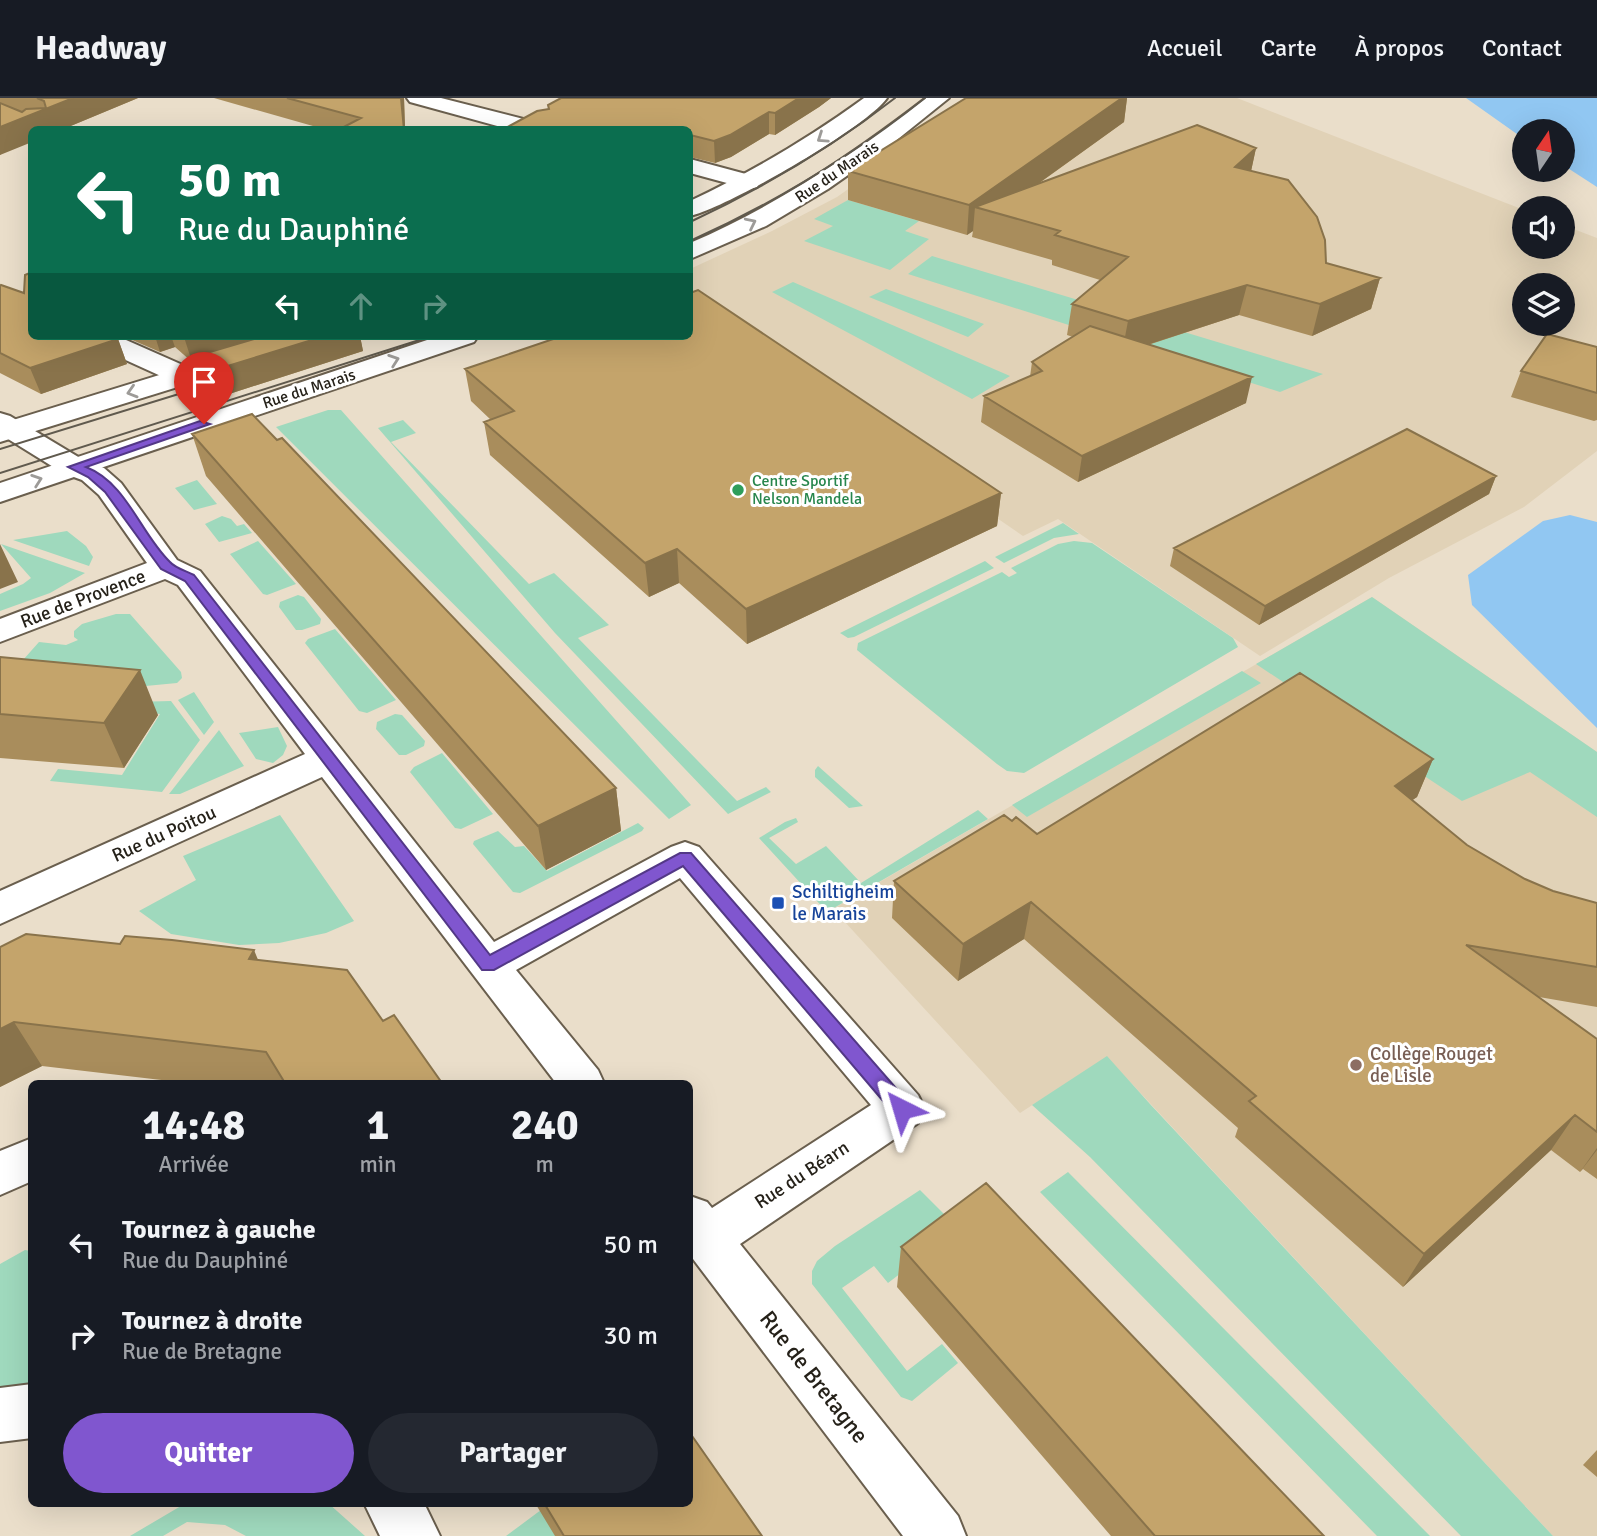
<!DOCTYPE html>
<html lang="fr">
<head>
<meta charset="utf-8">
<style>
	:root { --surface:#171b24; --page:#242831; --text:#f1f3f6; --muted:#9ea1a6; --line:#363941; --accent:#8056cf }
	body { margin:0; font-family:Signika,sans-serif; background:var(--page); color:var(--text); height:100vh; display:flex; flex-direction:column; font-size:26px; white-space:nowrap }
	* { box-sizing:border-box; margin:0 }
	p { font-size:23px; color:var(--muted) }
	.icon { flex:none; width:38px; height:38px; fill:none; stroke:currentColor; stroke-width:2; stroke-linecap:round; stroke-linejoin:round }
	.map { position:relative; flex:1; overflow:hidden }
	.sheet { position:absolute; left:28px; top:982px; width:665px; height:427px; display:flex; flex-direction:column; background:var(--surface); border-radius:10px; box-shadow:0 7px 28px #0002 }
	.sheet>* { flex:none }
	.banner { position:absolute; left:28px; top:28px; width:665px; height:214px; border-radius:10px; box-shadow:0 7px 28px #0002; background:#0b6e4f; color:#fff; overflow:hidden }
	.needle { width:46px; rotate:13deg }
	.fabs { position:absolute; left:1512px; top:21px; display:grid; gap:14px }
	.fabs a { display:grid; place-items:center; width:63px; height:63px; border-radius:50%; background:var(--surface); box-shadow:0 7px 28px #0002; font-size:35px }
	.pin { position:absolute; display:grid; place-items:center; width:60px; height:60px; color:#fff; margin:-72px -30px; border-radius:50% 50% 50% 0; rotate:-45deg; box-shadow:0 0 7px #0007 }
	.pin .icon { rotate:45deg }
	.me { position:absolute; width:77px; margin:-38px; rotate:320deg; stroke-linejoin:round; filter:drop-shadow(0 0 5px #0008) }
	.turn { display:flex; align-items:center; gap:24px; height:147px; padding:0 35px; font-size:32px }
	.turn .icon { width:91px; height:91px; stroke-width:2.5 }
	.turn b { display:block; font-size:49px; line-height:60px }
	.lanes { display:flex; align-items:center; height:66px; padding:0 35px; background:#0003; justify-content:center; gap:35px; direction:ltr }
	.lanes .off { opacity:.35 }
	.eta { display:flex; justify-content:space-evenly; align-items:center; height:119px; text-align:center }
	.eta b { font-size:42px; font-weight:700; line-height:49px }
	.action { display:flex; gap:14px; margin-top:auto; padding:14px 35px }
	.action a { flex:1; height:80px; border-radius:42px; background:var(--accent); color:#fff; font-size:28px; font-weight:700; line-height:80px; text-align:center }
	.action a+a { background:var(--page); color:var(--text) }
	ul { padding:0; list-style:none }
	li { display:flex; align-items:center; gap:21px; height:91px; padding:0 35px }
	li div { flex:1 }
	li b { display:block; font-size:26px }
	li em { font-style:normal }
	header { display:flex; align-items:center; gap:42px; box-sizing:border-box; height:98px; padding:0 35px; background:var(--surface); border-bottom:2px solid var(--line) }
	header strong { font-size:33px }
	nav { display:flex; gap:38px; margin-inline-start:auto; font-size:24px }
	.map>svg:first-child { display:block }
	.built { fill:#e1d2b7; fill-rule:evenodd }
	.green { fill:#9fd9bd }
	.water { fill:#91c7f2 }
	.lines { fill:none; stroke-linecap:round; stroke-linejoin:round }
	.minor-casing { stroke:#6a5f4e; stroke-width:4 }
	.primary-casing { stroke:#6a5f4e; stroke-width:4 }
	.minor { fill:#fff; fill-rule:evenodd }
	.primary { fill:#fff; fill-rule:evenodd }
	.tram { stroke:#605a4e; stroke-width:2 }
	.wall { fill:#a98d5c }
	.shaded-wall { fill:#89734b }
	.building { fill:#c4a46b; stroke:#89734b; stroke-width:2 }
	.oneway { stroke:#9d9b98 }
	.route { fill:#8056cf; stroke:#533887; stroke-width:2 }
	.leisure-dot { fill:#2e9e5b; stroke:#fff; stroke-width:2.5 }
	.transit-dot { fill:#1a4fb4; stroke:#fff; stroke-width:2.5 }
	.education-dot { fill:#8d6e63; stroke:#fff; stroke-width:2.5 }
	.labels { text-anchor:middle; dominant-baseline:central; stroke-width:6; stroke-linejoin:round; paint-order:stroke }
	.far-street-label { font-size:16px; fill:#252119; stroke:#fff }
	.far-leisure-label { font-size:16px; fill:#27864d; stroke:#fff; text-anchor:start }
	.street-label { font-size:19px; fill:#252119; stroke:#fff }
	.transit-label { font-size:19px; fill:#164399; stroke:#fff; text-anchor:start }
	.education-label { font-size:19px; fill:#785e54; stroke:#fff; text-anchor:start }
	.near-street-label { font-size:23px; fill:#252119; stroke:#fff }
</style>
</head>
<body>
<header>
<strong>Headway</strong>
<nav><a>Accueil</a><a>Carte</a><a>À propos</a><a>Contact</a></nav>
</header>
<div class="map">
<svg width="1597" height="1438" viewBox="0 0 1597 1438">
	<rect width="100%" height="100%" fill="#eadeca"/>
	<path class="built" d="M 977,0 L 1237,0 L 1524,112 L 1524,149 L 1563,149 L 1563,127 L 1597,140 L 1597,353 L 1524,409 L 1389,480 L 1260,558 L 1058,421 L 1023,438 L 690,209 L 690,171 L 772,133 L 837,99 ZM 1524,187 L 1563,187 L 1563,226 L 1524,226 Z
		M 1372,499 L 1597,654 L 1597,1438 L 1553,1438 L 1107,959 L 1020,1015 L 833,811 Z"/>
	<path class="green" d="M 848,102 L 919,123 L 905,133 L 929,141 L 890,172 L 804,143 L 833,128 L 814,121 Z
		M 932,158 L 1323,276 L 1280,294 L 908,176 Z
		M 793,184 L 1010,278 L 972,301 L 772,194 Z
		M 886,191 L 984,226 L 968,239 L 869,199 Z
		M 328,312 L 341,312 L 691,707 L 669,721 L 276,329 Z
		M 403,322 L 416,335 L 391,344 L 529,486 L 554,475 L 609,527 L 578,540 L 737,703 L 766,689 L 771,694 L 728,716 L 555,535 L 378,330 Z
		M 197,382 L 217,406 L 194,412 L 175,390 Z
		M 222,418 L 231,421 L 237,428 L 244,426 L 252,435 L 219,444 L 205,426 Z
		M 1063,425 L 1079,436 L 1054,440 L 1004,465 L 995,459 Z
		M 67,433 L 86,448 L 93,459 L 89,468 L 13,442 Z
		M 258,443 L 296,486 L 267,497 L 263,496 L 230,456 Z
		M 1074,443 L 1092,445 L 1233,540 L 1238,549 L 1024,675 L 1007,673 L 997,666 L 857,552 L 858,545 L 1002,474 L 1009,479 L 1017,475 L 1011,470 L 1058,446 Z
		M 1,446 L 85,475 L 50,495 L 0,513 L 0,496 L 23,486 L 31,480 Z
		M 985,463 L 994,470 L 854,539 L 848,540 L 840,535 Z
		M 298,497 L 304,499 L 321,521 L 320,526 L 302,532 L 296,532 L 279,509 L 280,504 Z
		M 1372,499 L 1597,654 L 1597,719 L 1530,674 L 1462,703 L 1256,566 Z
		M 116,516 L 130,516 L 181,574 L 182,580 L 177,585 L 135,589 L 23,562 L 39,544 L 66,547 L 78,542 L 74,539 L 74,533 L 82,526 Z
		M 335,531 L 396,602 L 367,615 L 359,613 L 305,545 L 308,541 Z
		M 1242,573 L 1261,585 L 1027,719 L 1012,707 Z
		M 194,594 L 214,624 L 204,637 L 178,602 Z
		M 171,603 L 200,642 L 162,694 L 50,683 L 58,671 L 122,677 L 160,616 L 125,612 L 133,604 Z
		M 395,616 L 402,617 L 425,643 L 424,648 L 406,657 L 399,657 L 376,631 L 377,624 Z
		M 278,629 L 287,648 L 283,657 L 273,665 L 256,661 L 239,635 Z
		M 219,632 L 244,668 L 180,696 L 169,696 Z
		M 442,655 L 493,716 L 461,731 L 455,730 L 410,674 L 414,669 Z
		M 818,668 L 863,708 L 849,710 L 815,679 L 815,672 Z
		M 978,712 L 988,721 L 827,814 L 759,740 L 785,724 L 796,720 L 798,724 L 769,740 L 796,766 L 826,748 L 861,785 Z
		M 280,717 L 354,823 L 326,835 L 279,845 L 239,847 L 171,836 L 139,813 L 196,782 L 183,758 Z
		M 638,725 L 644,730 L 642,733 L 520,795 L 513,794 L 473,746 L 474,743 L 498,733 L 515,749 L 524,748 L 547,773 Z
		M 1107,958 L 1150,1006 L 1553,1438 L 1461,1438 L 1090,1059 L 1032,1007 Z
		M 1068,1074 L 1430,1438 L 1377,1438 L 1040,1094 Z
		M 920,1092 L 947,1119 L 940,1145 L 888,1185 L 874,1168 L 842,1190 L 907,1273 L 942,1246 L 958,1265 L 912,1303 L 901,1299 L 812,1186 L 812,1173 L 817,1163 L 835,1148 Z
		M 25,1152 L 31,1153 L 31,1289 L 0,1292 L 0,1166 Z
		M 186,1405 L 328,1405 L 365,1438 L 246,1438 L 225,1427 L 187,1424 L 163,1438 L 130,1438 Z
		M 545,1409 L 564,1438 L 506,1438 Z"/>
	<path class="water" d="M 1466,0 L 1597,0 L 1597,89 L 1563,67 L 1563,33 L 1524,33 L 1524,41 Z
		M 1570,417 L 1597,424 L 1597,630 L 1472,507 L 1468,477 L 1543,423 Z"/>
	<g class="lines">
		<g class="minor-casing">
			<path id="minor" d="M 407,0 L 441,0 L 547,27 L 549,32 L 512,32 L 410,4 Z
				M 690,61 L 757,79 L 760,84 L 757,89 L 749,91 L 690,75 Z
				M 82,238 L 117,238 L 194,272 L 198,278 L 194,284 L 184,286 L 174,284 L 86,244 Z
				M 0,315 L 10,318 L 85,363 L 104,370 L 121,385 L 177,462 L 200,473 L 494,844 L 671,749 L 685,744 L 699,749 L 918,997 L 925,1011 L 918,1025 L 740,1146 L 958,1418 L 966,1438 L 903,1438 L 690,1157 L 690,1098 L 707,1104 L 712,1110 L 871,1007 L 680,780 L 516,872 L 598,972 L 604,985 L 556,985 L 322,679 L 0,826 L 0,793 L 305,656 L 178,487 L 165,481 L 0,544 L 0,521 L 147,465 L 99,397 L 82,382 L 63,375 L 0,336 Z
				M 32,1040 L 32,1083 L 0,1097 L 0,1053 Z
				M 32,1286 L 32,1340 L 0,1344 L 0,1290 Z
				M 364,1405 L 424,1405 L 440,1438 L 380,1438 Z"/>
		</g>
		<g class="primary-casing">
			<path id="primary" d="M 864,0 L 887,0 C 866,30 726,110 690,118 L 690,103 C 752,74 809,40 864,0 Z
				M 926,0 L 949,0 L 888,49 L 828,91 L 766,128 L 690,161 L 690,145 C 776,108 852,57 926,0 Z
				M 286,238 L 327,238 L 323,244 L 0,344 L 0,326 Z
				M 439,238 L 478,238 L 474,244 L 0,404 L 0,385 Z"/>
		</g>
		<use href="#minor" class="minor"/>
		<use href="#primary" class="primary"/>
		<path class="tram" d="M 690,124 C 763,90 831,50 895,0
			M 690,143 C 775,105 852,58 925,0
			M 341,246 L 368,238
			M 0,351 L 234,279
			M 0,375 L 432,238"/>
	</g>
	<path class="wall" d="M 0,0 L 138,0 L 61,32 L 32,32 L 0,57 Z
		M 214,0 L 404,0 L 405,32 L 327,32 Z
		M 561,0 L 831,0 L 819,9 L 775,37 L 769,36 L 731,59 L 715,65 L 690,59 L 690,32 L 549,11 Z
		M 966,0 L 1127,0 L 1124,24 L 1038,86 L 1256,50 L 1251,73 L 1326,165 L 1380,180 L 1371,211 L 1312,238 L 1239,217 L 1148,247 L 1246,305 L 1078,384 L 981,324 L 984,298 L 1030,279 L 1032,264 L 1073,239 L 1067,237 L 1072,206 L 1100,182 L 1052,167 L 1052,162 L 972,139 L 973,133 L 967,137 L 848,102 L 848,73 Z
		M 0,188 L 24,195 L 32,238 L 118,241 L 127,266 L 41,296 L 0,275 Z
		M 123,238 L 360,238 L 363,253 L 226,297 L 210,282 L 204,261 L 192,264 L 175,249 L 160,254 Z
		M 1597,249 L 1597,322 L 1594,323 L 1511,299 L 1521,273 Z
		M 465,271 L 1001,395 L 997,428 L 747,546 L 679,485 L 649,499 L 490,357 L 484,324 L 491,322 L 471,303 Z
		M 192,336 L 616,690 L 621,733 L 546,772 L 206,378 Z
		M 1496,378 L 1489,396 L 1259,527 L 1170,468 L 1174,450 Z
		M 0,559 L 158,617 L 124,670 L 0,660 Z
		M 1433,661 L 1417,699 L 1412,702 L 1467,747 L 1525,781 L 1553,793 L 1597,805 L 1597,909 L 1539,899 L 1597,941 L 1597,1081 L 1583,1071 L 1580,1074 L 1551,1052 L 1403,1189 L 1235,1039 L 1238,1030 L 1024,841 L 958,883 L 892,820 L 894,783 L 1012,723 L 1037,736 Z
		M 0,849 L 258,862 L 383,923 L 442,985 L 187,985 L 42,968 L 0,989 Z
		M 901,1149 L 1324,1438 L 1111,1438 L 897,1189 Z
		M 1597,1352 L 1597,1379 L 1583,1367 Z
		M 535,1405 L 690,1405 L 762,1438 L 555,1438 Z"/>
	<path class="shaded-wall" d="M 73,0 L 138,0 L 61,32 L 32,32 L 32,44 L 0,57 L 0,29 Z
		M 401,0 L 404,0 L 405,32 L 404,32 Z
		M 799,0 L 831,0 L 819,9 L 775,37 L 775,15 Z
		M 1122,0 L 1127,0 L 1124,24 L 997,115 L 975,109 L 973,133 L 967,137 L 969,107 Z
		M 769,14 L 769,36 L 731,59 L 715,65 L 714,43 Z
		M 1256,50 L 1250,78 L 1235,69 Z
		M 1380,180 L 1371,211 L 1312,238 L 1320,206 Z
		M 1247,187 L 1239,217 L 1122,255 L 1128,223 Z
		M 155,238 L 171,238 L 175,249 L 160,254 Z
		M 188,238 L 277,238 L 203,256 L 204,261 L 192,264 L 184,239 Z
		M 325,238 L 360,238 L 363,253 L 226,297 L 218,271 Z
		M 118,241 L 127,266 L 41,296 L 30,270 Z
		M 1252,279 L 1246,305 L 1078,384 L 1082,358 Z
		M 1496,378 L 1489,396 L 1259,527 L 1265,508 Z
		M 1001,395 L 997,428 L 747,546 L 746,511 Z
		M 0,446 L 18,484 L 0,491 Z
		M 677,451 L 679,485 L 649,499 L 645,465 Z
		M 140,572 L 158,617 L 124,670 L 104,625 Z
		M 1433,661 L 1417,699 L 1379,725 L 1395,688 Z
		M 616,690 L 621,733 L 546,772 L 538,728 Z
		M 1031,804 L 1024,841 L 958,883 L 963,846 Z
		M 254,852 L 272,896 L 249,861 Z
		M 14,924 L 42,968 L 0,989 L 0,931 Z
		M 1575,1017 L 1551,1052 L 1403,1189 L 1424,1156 Z
		M 1597,1050 L 1597,1052 L 1580,1074 Z"/>
	<path class="building" d="M 37,0 L 73,0 L 0,29 L 0,5 L 22,14 L 26,11 L 46,10 L 44,3 Z
		M 287,0 L 401,0 L 404,32 L 338,32 L 361,20 Z
		M 561,0 L 799,0 L 775,15 L 769,14 L 730,37 L 714,43 L 690,37 L 690,32 L 502,32 L 537,13 L 549,11 L 548,7 Z
		M 966,0 L 1122,0 L 969,107 L 848,73 Z
		M 1197,27 L 1256,50 L 1235,69 L 1288,82 L 1317,119 L 1325,142 L 1326,165 L 1380,180 L 1320,206 L 1247,187 L 1128,223 L 1072,206 L 1128,159 L 1055,137 L 1060,133 L 975,109 Z
		M 32,174 L 32,238 L 112,238 L 118,241 L 30,270 L 0,255 L 0,188 L 1,187 L 24,195 L 25,177 Z
		M 698,192 L 1001,395 L 746,511 L 677,451 L 645,465 L 484,324 L 514,313 L 465,271 L 562,238 L 690,238 L 690,195 Z
		M 1090,228 L 1252,279 L 1082,358 L 984,298 L 1042,273 L 1032,264 Z
		M 1547,236 L 1597,249 L 1597,295 L 1521,273 Z
		M 264,238 L 325,238 L 218,271 L 203,256 Z
		M 252,316 L 277,342 L 282,340 L 616,690 L 538,728 L 192,336 Z
		M 1407,331 L 1496,378 L 1265,508 L 1174,450 Z
		M 0,559 L 140,572 L 104,625 L 0,616 Z
		M 1300,575 L 1433,661 L 1395,688 L 1467,747 L 1525,781 L 1553,793 L 1597,805 L 1597,869 L 1466,847 L 1597,941 L 1597,1034 L 1575,1017 L 1424,1156 L 1249,1003 L 1256,998 L 1031,804 L 963,846 L 894,783 L 1004,717 L 1012,723 L 1016,719 L 1037,736 Z
		M 26,836 L 120,846 L 125,838 L 172,842 L 254,852 L 249,861 L 347,872 L 383,923 L 394,917 L 442,985 L 285,985 L 266,954 L 14,924 L 0,931 L 0,849 Z
		M 986,1085 L 1324,1438 L 1155,1438 L 901,1149 Z
		M 690,1335 L 762,1438 L 564,1438 L 544,1405 L 690,1405 Z"/>
	<defs><path id="oneway-chevron" d="M-2-3.5L2.5 0L-2 3.5" fill="none" stroke-width="1.6" stroke-linecap="round" stroke-linejoin="round" transform="scale(1.75)"/></defs>
	<g class="oneway">
		<use href="#oneway-chevron" transform="translate(822 40) rotate(146)"/>
		<use href="#oneway-chevron" transform="translate(751 125) rotate(-26)"/>
		<use href="#oneway-chevron" transform="translate(394 262) rotate(-19)"/>
		<use href="#oneway-chevron" transform="translate(132 294) rotate(163)"/>
		<use href="#oneway-chevron" transform="translate(37 382) rotate(-19)"/>
	</g>
	<path class="route" d="M 200,323 L 210,326 L 86,369 C 127,385 140,435 170,464 C 175,470 186,473 194,477 L 490,857 L 680,755 L 691,755 L 909,1005 L 911,1011 L 909,1017 L 902,1019 L 895,1017 L 683,768 L 494,872 L 482,872 L 185,483 L 161,471 L 105,394 L 88,379 L 68,369 Z"/>
	<circle class="leisure-dot" cx="738" cy="392" r="7"/>
	<rect class="transit-dot" x="771" y="798" width="14" height="14" rx="3.5"/>
	<circle class="education-dot" cx="1356" cy="967" r="7"/>
	<g class="labels">
		<g class="far-street-label">
			<text transform="translate(837 74) rotate(-34)">Rue du Marais</text>
			<text transform="translate(309 291) rotate(-18)">Rue du Marais</text>
		</g>
		<g class="far-leisure-label">
			<text x="752" y="383">Centre Sportif<tspan x="752" dy="18">Nelson Mandela</tspan></text>
		</g>
		<g class="street-label">
			<text transform="translate(83 501) rotate(-21)">Rue de Provence</text>
			<text transform="translate(164 736) rotate(-24)">Rue du Poitou</text>
			<text transform="translate(802 1077) rotate(-33)">Rue du Béarn</text>
		</g>
		<g class="transit-label">
			<text x="792" y="794">Schiltigheim<tspan x="792" dy="22">le Marais</tspan></text>
		</g>
		<g class="education-label">
			<text x="1370" y="956">Collège Rouget<tspan x="1370" dy="22">de Lisle</tspan></text>
		</g>
		<g class="near-street-label">
			<text transform="translate(814 1279) rotate(52)">Rue de Bretagne</text>
		</g>
	</g>
</svg>
<div class="fabs">
<a><svg class="needle" viewBox="-14 -14 28 28"><path d="M0-13l5 13h-10z" fill="#e53935"/><path d="M0 13l5-13h-10z" fill="#9ea1a6"/></svg></a>
<a><svg class="icon" aria-label="sound" viewBox="0 0 24 24"><path d="M4 9h4l5-4v14l-5-4H4zM17 9q2 3 0 6"/></svg></a>
<a><svg class="icon" aria-label="layers" viewBox="0 0 24 24"><path d="M12 4l9 5-9 5-9-5zM3 14l9 5 9-5"/></svg></a>
</div>
<div class="pin" style="left:204px;top:326px;background:#d93025"><svg class="icon" aria-label="arrive" viewBox="0 0 24 24"><path d="M6 21V4h12l-3 4 3 4H6"/></svg></div>
<svg class="me" style="left:902px;top:1011px" viewBox="-20 -20 40 40"><path d="M0-17L14 15 0 8-14 15z" fill="#8056cf" stroke="#fff" stroke-width="4"/></svg>
<div class="banner">
<div class="turn"><svg class="icon" aria-label="left" viewBox="0 0 24 24"><path d="M17 20v-9H6M10 6l-5 5 5 5"/></svg><div><b>50 m</b>Rue du Dauphiné</div></div>
<div class="lanes"><svg class="icon" aria-label="left" viewBox="0 0 24 24"><path d="M17 20v-9H6M10 6l-5 5 5 5"/></svg><svg class="icon off" aria-label="ahead" viewBox="0 0 24 24"><path d="M12 20V5M6 11l6-6 6 6"/></svg><svg class="icon off" aria-label="right" viewBox="0 0 24 24"><path d="M7 20v-9h11M14 6l5 5-5 5"/></svg></div>
</div>
<section class="sheet">
<div class="eta">
<div><b>14:48</b><p>Arrivée</p></div>
<div><b>1</b><p>min</p></div>
<div><b>240</b><p>m</p></div>
</div>
<ul>
<li><svg class="icon" aria-label="left" viewBox="0 0 24 24"><path d="M17 20v-9H6M10 6l-5 5 5 5"/></svg><div><b>Tournez à gauche</b><p>Rue du Dauphiné</p></div><em>50 m</em></li>
<li><svg class="icon" aria-label="right" viewBox="0 0 24 24"><path d="M7 20v-9h11M14 6l5 5-5 5"/></svg><div><b>Tournez à droite</b><p>Rue de Bretagne</p></div><em>30 m</em></li>
</ul>
<div class="action"><a>Quitter</a><a>Partager</a></div>
</section>
</div>
</body>
</html>
